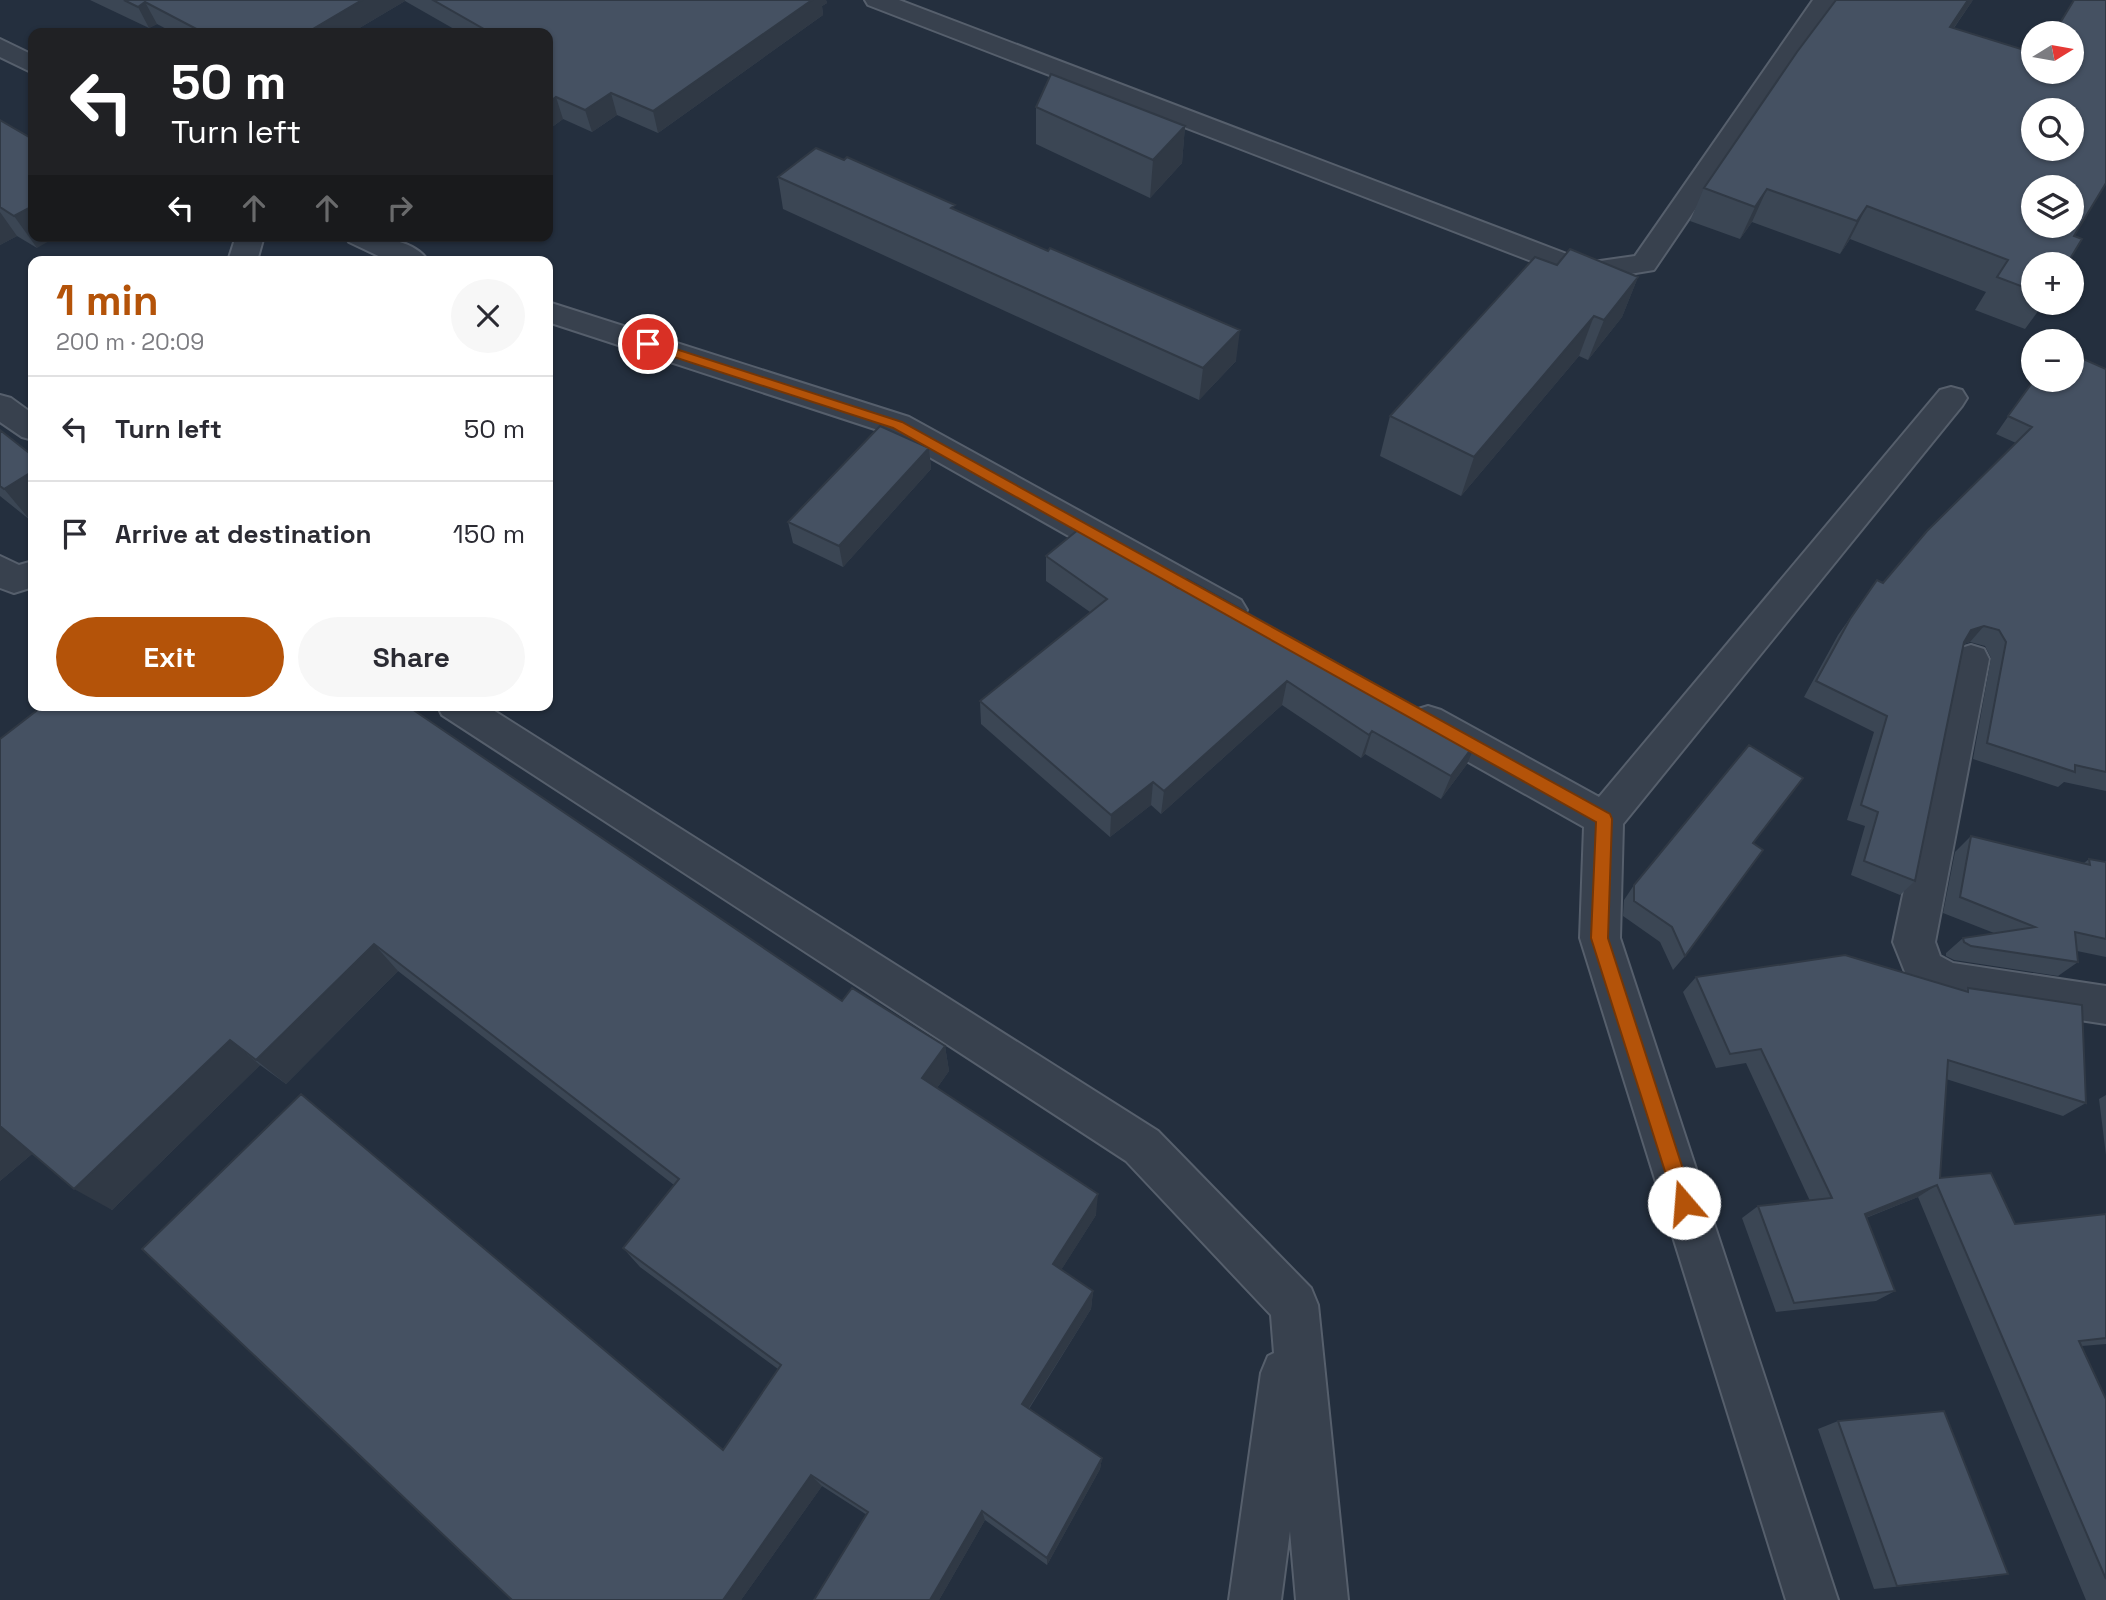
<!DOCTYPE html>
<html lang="en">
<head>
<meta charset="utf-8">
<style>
	:root { --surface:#fff; --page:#f7f7f7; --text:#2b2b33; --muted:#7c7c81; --line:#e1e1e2; --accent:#b45309 }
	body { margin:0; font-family:"Space Grotesk",sans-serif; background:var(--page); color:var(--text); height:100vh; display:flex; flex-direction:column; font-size:26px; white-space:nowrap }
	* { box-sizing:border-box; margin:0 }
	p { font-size:23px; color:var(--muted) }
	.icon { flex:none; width:38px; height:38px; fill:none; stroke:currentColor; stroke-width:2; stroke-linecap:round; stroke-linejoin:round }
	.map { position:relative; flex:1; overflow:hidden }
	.sheet { position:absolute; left:28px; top:256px; width:525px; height:455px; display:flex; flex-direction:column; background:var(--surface); border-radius:14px; box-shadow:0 2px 5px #0004 }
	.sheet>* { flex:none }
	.guide { position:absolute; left:28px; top:28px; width:525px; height:214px; border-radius:14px; box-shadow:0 2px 5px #0004; background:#202124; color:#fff; overflow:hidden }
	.needle { width:46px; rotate:79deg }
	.fabs { position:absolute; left:2021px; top:21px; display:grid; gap:14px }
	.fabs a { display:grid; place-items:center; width:63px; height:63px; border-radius:50%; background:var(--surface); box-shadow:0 2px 5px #0004; font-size:35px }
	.pin { position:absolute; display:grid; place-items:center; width:60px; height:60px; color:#fff; margin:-30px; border:4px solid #fff; border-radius:50%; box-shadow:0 2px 7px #0007 }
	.me { position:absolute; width:77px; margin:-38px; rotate:342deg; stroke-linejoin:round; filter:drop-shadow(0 0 5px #0008) }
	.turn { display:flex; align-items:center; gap:24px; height:147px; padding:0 28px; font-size:32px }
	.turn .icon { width:91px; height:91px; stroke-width:2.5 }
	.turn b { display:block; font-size:49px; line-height:60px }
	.lanes { display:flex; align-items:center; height:66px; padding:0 28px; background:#0003; justify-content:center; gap:35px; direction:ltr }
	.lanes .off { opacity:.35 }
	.round { display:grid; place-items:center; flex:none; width:74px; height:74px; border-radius:37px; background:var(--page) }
	.head { display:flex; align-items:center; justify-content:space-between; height:119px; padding:0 28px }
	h1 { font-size:42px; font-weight:700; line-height:52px; color:var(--accent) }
	.button { display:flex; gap:14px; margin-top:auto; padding:14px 28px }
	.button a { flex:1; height:80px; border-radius:42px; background:var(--accent); color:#fff; font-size:28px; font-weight:700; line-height:80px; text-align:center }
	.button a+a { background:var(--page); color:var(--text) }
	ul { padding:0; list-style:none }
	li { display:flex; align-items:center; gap:21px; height:105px; padding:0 28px; border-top:2px solid var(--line) }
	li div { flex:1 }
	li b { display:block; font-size:26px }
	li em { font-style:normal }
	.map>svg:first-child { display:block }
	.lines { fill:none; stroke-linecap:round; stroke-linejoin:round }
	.street-casing { stroke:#565f6c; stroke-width:4 }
	.street { fill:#38414e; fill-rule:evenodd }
	.wall { fill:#3b4654 }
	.shaded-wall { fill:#303945 }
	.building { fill:#455162; stroke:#303945; stroke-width:2; fill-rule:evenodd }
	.route { fill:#b45309; stroke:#753606; stroke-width:2 }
</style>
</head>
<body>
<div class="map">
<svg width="2106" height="1600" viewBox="0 0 2106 1600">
	<rect width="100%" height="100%" fill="#242f3e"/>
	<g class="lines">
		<g class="street-casing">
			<path id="street" d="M 865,0 L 899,0 L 1572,256 L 1593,262 L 1635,256 L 1813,0 L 1837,0 L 1654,270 L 1593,280 L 1552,269 L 868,5 Z
				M 0,39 L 33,55 L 33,73 L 0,57 Z
				M 236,236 L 264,236 L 257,261 L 228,261 Z
				M 345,236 C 370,236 413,237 428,261 L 389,261 L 349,242 Z
				M 548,302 L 909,417 L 1241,600 L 1247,610 L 1241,620 L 1229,623 L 1217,620 L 887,433 L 548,322 Z
				M 1951,387 L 1962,390 L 1967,398 L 1962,406 L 1623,824 L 1620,938 L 1838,1600 L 1786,1600 L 1580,938 L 1584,827 L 1415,732 L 1409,721 L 1415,710 L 1428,706 L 1441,710 L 1599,797 L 1940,390 Z
				M 0,395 L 11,398 L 33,414 L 33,440 L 22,437 L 0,422 Z
				M 0,556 L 19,565 L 33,561 L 33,587 L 14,593 L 0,588 Z
				M 1971,645 L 1984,649 L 1989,659 L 1935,942 L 1940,956 L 1953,963 L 2106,986 L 2106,1024 L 1948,1000 L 1909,982 L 1893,942 L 1953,659 L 1958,649 Z
				M 437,705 L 485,705 L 1158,1131 L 1311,1288 L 1318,1305 L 1348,1600 L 1296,1600 L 1290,1531 L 1281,1600 L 1229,1600 L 1261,1373 L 1268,1356 L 1274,1353 L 1271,1315 L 1126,1161 L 442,715 Z"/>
		</g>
		<use href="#street" class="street"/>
	</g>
	<path class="wall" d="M 90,0 L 826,0 L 827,3 L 822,6 L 823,15 L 658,133 L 617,115 L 592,132 L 563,119 L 548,130 L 548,33 L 461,33 L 405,1 L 351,33 L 174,33 L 157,24 L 149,28 Z
		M 1973,0 L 1954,28 L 2034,264 L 2034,303 L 2044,303 L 2025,329 L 1975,310 L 1986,292 L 1850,239 L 1840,254 L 1752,222 L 1740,239 L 1690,221 L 1704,188 Z
		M 1036,107 L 1185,126 L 1182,163 L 1150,198 L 1036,144 Z
		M 0,120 L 37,248 L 17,236 L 0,245 Z
		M 778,177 L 955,210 L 1236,361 L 1199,400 L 783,209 Z
		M 1557,265 L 1638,277 L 1622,317 L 1588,360 L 1579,356 L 1461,496 L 1380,456 L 1390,416 Z
		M 2106,369 L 2106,791 L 2064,782 L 2058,787 L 1973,759 L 1991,658 L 1985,646 L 1970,642 L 1964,644 L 1915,881 L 1900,895 L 1851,875 L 1865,826 L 1847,820 L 1874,732 L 1804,697 L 1838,635 L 1877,580 L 1883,583 L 2016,443 L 1996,434 L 2034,379 Z
		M 0,430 L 30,520 L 0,496 Z
		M 929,448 L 931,469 L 843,567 L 793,543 L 788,522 Z
		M 1046,556 L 1178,588 L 1467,764 L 1441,799 L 1365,754 L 1361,758 L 1282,705 L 1161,814 L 1151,805 L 1110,837 L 981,724 L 980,701 L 1090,612 L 1046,581 Z
		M 0,739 L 842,1001 L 945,1046 L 949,1071 L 937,1088 L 1096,1215 L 1061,1270 L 1093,1291 L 1091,1309 L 1029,1409 L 1102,1458 L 1100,1469 L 1047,1565 L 985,1520 L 939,1600 L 814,1600 L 867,1515 L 822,1486 L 741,1600 L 512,1600 L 723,1450 L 778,1369 L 640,1267 L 623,1248 L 674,1185 L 398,971 L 286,1084 L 260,1065 L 112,1210 L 32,1154 L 0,1181 Z
		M 1971,836 L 2084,863 L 2089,859 L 2106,862 L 2106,957 L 2077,951 L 2078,962 L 2058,976 L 1954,960 L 1946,956 L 1946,953 L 1963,938 L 1994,933 L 1943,913 L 1955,852 Z
		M 1753,843 L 1685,956 L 1673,970 L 1660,942 L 1623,916 L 1624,900 L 1634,885 Z
		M 1696,977 L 1964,991 L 1968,988 L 2086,1103 L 2063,1116 L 1946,1079 L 1940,1178 L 2015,1224 L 2106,1214 L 2106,1344 L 2082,1346 L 2106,1399 L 2106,1600 L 2086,1600 L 1918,1197 L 1866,1218 L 1895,1291 L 1876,1301 L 1776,1312 L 1742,1218 L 1758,1206 L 1810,1201 L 1746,1063 L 1716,1068 L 1683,992 Z
		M 2106,1095 L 2106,1155 L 2099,1099 Z
		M 1838,1421 L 2008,1574 L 1982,1578 L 1874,1589 L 1818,1429 Z"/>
	<path class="shaded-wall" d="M 362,0 L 405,0 L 405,1 L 351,33 L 306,33 Z
		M 812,0 L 826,0 L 827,3 L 822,6 L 823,15 L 658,133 L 653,111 Z
		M 1968,0 L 1973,0 L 1932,59 L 1950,27 Z
		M 145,2 L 157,24 L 149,28 L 138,7 Z
		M 611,93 L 617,115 L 592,132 L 585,110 Z
		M 556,97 L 563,119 L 548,130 L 548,103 Z
		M 1185,126 L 1182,163 L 1150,198 L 1153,160 Z
		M 1767,189 L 1752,222 L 1740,239 L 1755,207 Z
		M 33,206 L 33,236 L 58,236 L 37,248 L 14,216 Z
		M 1867,206 L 1850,239 L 1840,254 L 1857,221 Z
		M 0,212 L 17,236 L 0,245 Z
		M 1638,277 L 1622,317 L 1588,360 L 1604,320 Z
		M 1594,316 L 1579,356 L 1461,496 L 1474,457 Z
		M 1240,330 L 1236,361 L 1199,400 L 1203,368 Z
		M 929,448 L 931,469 L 843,567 L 839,546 Z
		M 33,471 L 33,518 L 30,520 L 4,489 Z
		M 1984,626 L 1970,642 L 1957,646 L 1971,630 Z
		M 1287,681 L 1282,705 L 1161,814 L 1164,791 Z
		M 1372,731 L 1365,754 L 1361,758 L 1369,735 Z
		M 1477,741 L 1467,764 L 1441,799 L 1451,776 Z
		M 1153,782 L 1151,805 L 1110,837 L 1111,815 Z
		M 374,944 L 398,971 L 286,1084 L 256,1060 Z
		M 230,1040 L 260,1065 L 112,1210 L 74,1189 Z
		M 945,1046 L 949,1071 L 927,1102 L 922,1078 Z
		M 0,1126 L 39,1148 L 0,1181 Z
		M 1937,1185 L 1918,1197 L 1847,1225 L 1865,1214 Z
		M 1098,1194 L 1096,1215 L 1053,1283 L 1053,1264 Z
		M 1093,1291 L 1091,1309 L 1023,1417 L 1022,1404 Z
		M 1102,1458 L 1100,1469 L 1047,1565 L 1047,1558 Z
		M 811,1475 L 822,1486 L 741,1600 L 723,1600 Z
		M 982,1511 L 985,1520 L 939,1600 L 930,1600 Z"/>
	<path class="building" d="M 124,0 L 362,0 L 306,33 L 204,33 L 145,2 L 138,7 Z
		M 433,0 L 812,0 L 653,111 L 611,93 L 585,110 L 556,97 L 548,103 L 548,33 L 491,33 Z
		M 1836,0 L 1968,0 L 1950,27 L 2034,53 L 2034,72 L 2072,72 L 2072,33 L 2054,33 L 2074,0 L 2106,0 L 2106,183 L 2074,236 L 2082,239 L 2067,264 L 2034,264 L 2034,291 L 1997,277 L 2008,260 L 1867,206 L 1857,221 L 1767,189 L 1755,207 L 1704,188 L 1797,52 ZM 2034,110 L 2072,110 L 2072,149 L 2034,149 ZM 2034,187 L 2072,187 L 2072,226 L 2034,226 Z
		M 1051,74 L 1185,126 L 1153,160 L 1036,107 Z
		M 0,120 L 31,138 L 33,137 L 33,206 L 14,216 L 0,207 Z
		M 816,148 L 844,160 L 847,157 L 955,205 L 951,208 L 1048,251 L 1050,248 L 1240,330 L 1203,368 L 778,177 Z
		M 1570,249 L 1638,277 L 1604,320 L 1594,316 L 1474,457 L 1390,416 L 1535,257 L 1557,265 Z
		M 2072,354 L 2106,369 L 2106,772 L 2075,765 L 2075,772 L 1987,743 L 2006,642 L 1999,630 L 1984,626 L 1971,630 L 1964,642 L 1915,881 L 1864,861 L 1878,812 L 1861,805 L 1887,716 L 1816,681 L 1850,619 L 1877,580 L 1883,583 L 1927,531 L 2032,427 L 2008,416 L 2034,380 L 2072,380 Z
		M 880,426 L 929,448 L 839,546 L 788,522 Z
		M 0,430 L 33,456 L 33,471 L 4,489 L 0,486 Z
		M 1084,525 L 1178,588 L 1187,579 L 1477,741 L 1451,776 L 1372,731 L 1369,735 L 1287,681 L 1164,791 L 1153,782 L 1111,815 L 980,701 L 1107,599 L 1046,556 Z
		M 44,705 L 313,705 L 315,707 L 317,705 L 347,705 L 348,706 L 349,705 L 406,705 L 842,1001 L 852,988 L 945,1046 L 922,1078 L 1098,1194 L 1053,1264 L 1093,1291 L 1022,1404 L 1102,1458 L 1047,1558 L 982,1511 L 930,1600 L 814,1600 L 868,1512 L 811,1475 L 723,1600 L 512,1600 L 142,1249 L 301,1094 L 723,1450 L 781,1365 L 623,1248 L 679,1179 L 374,944 L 256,1060 L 230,1040 L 74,1189 L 0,1126 L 0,739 Z
		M 1749,745 L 1803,778 L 1753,843 L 1763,850 L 1685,956 L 1672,927 L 1634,901 L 1634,885 Z
		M 1971,836 L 2090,865 L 2089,859 L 2106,862 L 2106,939 L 2075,932 L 2078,962 L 1971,946 L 1964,942 L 1963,938 L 2035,927 L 1960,897 Z
		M 1845,955 L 1968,992 L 1968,988 L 2082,1005 L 2086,1103 L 1948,1060 L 1940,1178 L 1991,1173 L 2015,1224 L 2106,1214 L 2106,1338 L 2079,1341 L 2106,1399 L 2106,1579 L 1937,1185 L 1865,1214 L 1895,1291 L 1794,1303 L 1758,1206 L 1832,1198 L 1761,1049 L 1730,1054 L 1696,977 Z
		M 1944,1411 L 2008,1574 L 1897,1586 L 1838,1421 Z"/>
	<path class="route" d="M 648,340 L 902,422 L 1610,814 L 1612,819 L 1608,938 L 1694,1203 L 1691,1210 L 1684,1212 L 1678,1210 L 1675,1203 L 1591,938 L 1596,822 L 893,428 L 643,347 L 641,344 Z"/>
</svg>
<div class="fabs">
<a><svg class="needle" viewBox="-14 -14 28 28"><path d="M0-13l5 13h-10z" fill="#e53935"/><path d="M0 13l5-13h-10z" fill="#7c7c81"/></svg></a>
<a><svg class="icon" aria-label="search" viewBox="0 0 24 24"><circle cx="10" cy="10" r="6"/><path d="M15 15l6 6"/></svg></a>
<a><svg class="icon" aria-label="layers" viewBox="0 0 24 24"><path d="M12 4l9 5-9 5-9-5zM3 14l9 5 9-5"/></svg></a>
<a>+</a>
<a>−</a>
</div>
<div class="pin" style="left:648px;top:344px;background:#d93025"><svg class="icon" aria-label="arrive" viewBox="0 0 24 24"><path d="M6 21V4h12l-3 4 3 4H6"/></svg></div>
<svg class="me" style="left:1684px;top:1203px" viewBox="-20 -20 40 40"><circle r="19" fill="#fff"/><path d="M0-13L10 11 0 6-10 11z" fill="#b45309"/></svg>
<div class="guide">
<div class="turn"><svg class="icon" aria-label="left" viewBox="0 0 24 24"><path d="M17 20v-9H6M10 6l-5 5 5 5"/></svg><div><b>50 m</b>Turn left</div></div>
<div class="lanes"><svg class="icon" aria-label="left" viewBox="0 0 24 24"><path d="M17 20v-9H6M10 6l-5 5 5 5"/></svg><svg class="icon off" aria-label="ahead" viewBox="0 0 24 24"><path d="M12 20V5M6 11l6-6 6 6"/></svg><svg class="icon off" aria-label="ahead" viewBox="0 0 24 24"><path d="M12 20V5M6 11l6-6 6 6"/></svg><svg class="icon off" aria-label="right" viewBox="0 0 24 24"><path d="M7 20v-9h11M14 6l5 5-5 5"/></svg></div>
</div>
<section class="sheet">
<div class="head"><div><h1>1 min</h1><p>200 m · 20:09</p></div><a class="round"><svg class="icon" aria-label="close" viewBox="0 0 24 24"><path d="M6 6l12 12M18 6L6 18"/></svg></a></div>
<ul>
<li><svg class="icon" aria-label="left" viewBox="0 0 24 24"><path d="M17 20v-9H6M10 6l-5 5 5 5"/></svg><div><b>Turn left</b></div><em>50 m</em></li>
<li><svg class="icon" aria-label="arrive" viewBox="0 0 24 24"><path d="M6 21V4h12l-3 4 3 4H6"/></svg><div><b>Arrive at destination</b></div><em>150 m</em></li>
</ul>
<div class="button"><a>Exit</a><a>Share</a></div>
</section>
</div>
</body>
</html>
